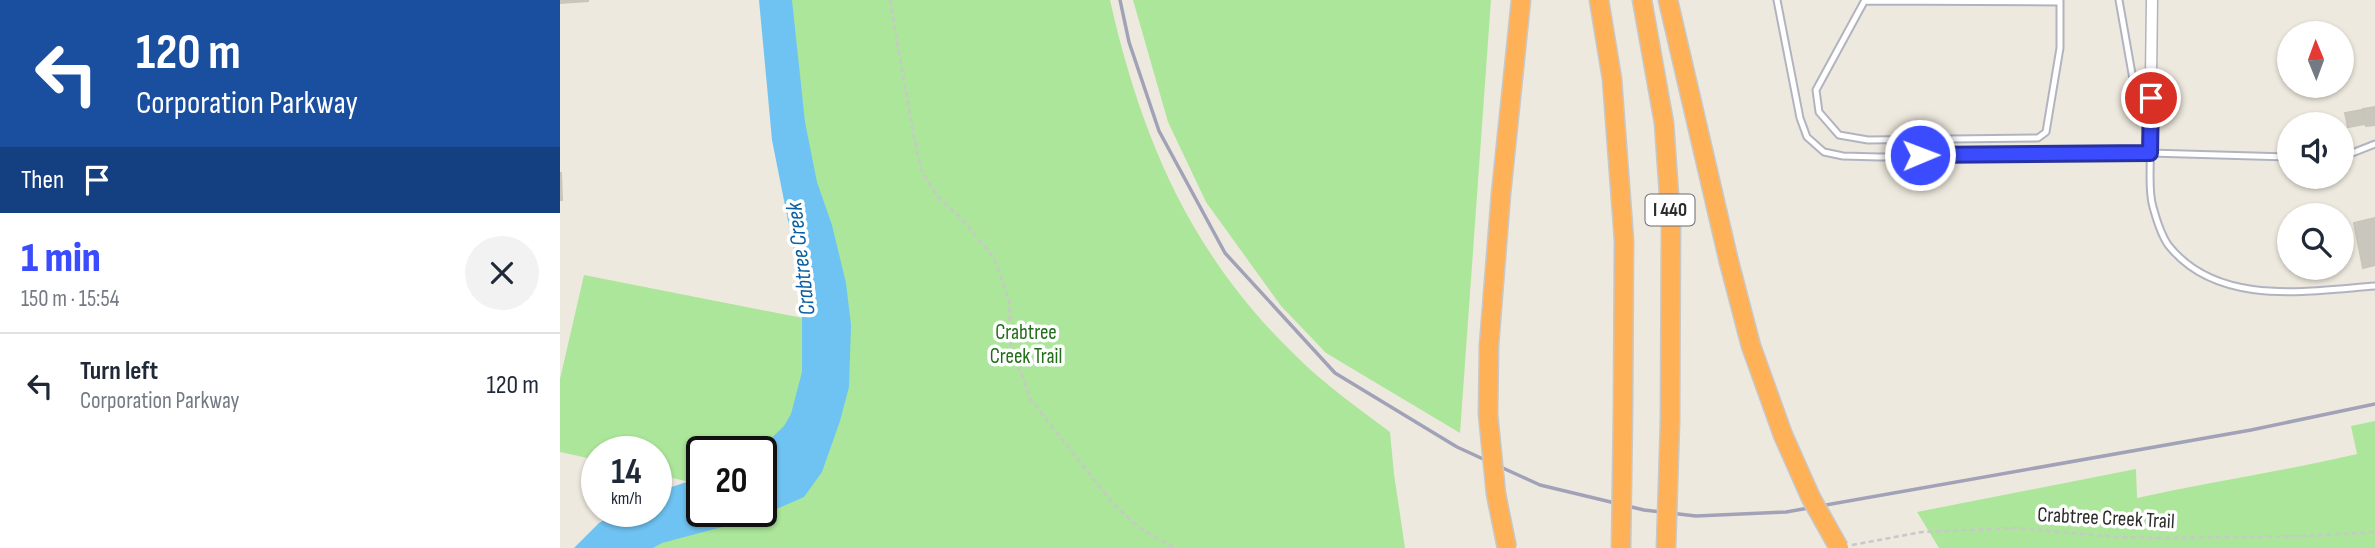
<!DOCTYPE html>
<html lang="en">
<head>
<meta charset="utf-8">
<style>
	:root { --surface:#fff; --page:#f2f2f3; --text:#1f2937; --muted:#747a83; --line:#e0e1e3; --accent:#3b4cff }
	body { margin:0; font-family:"Sofia Sans Condensed",sans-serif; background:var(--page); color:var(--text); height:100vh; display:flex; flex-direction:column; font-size:26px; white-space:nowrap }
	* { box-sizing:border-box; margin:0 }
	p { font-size:23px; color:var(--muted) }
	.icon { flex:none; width:38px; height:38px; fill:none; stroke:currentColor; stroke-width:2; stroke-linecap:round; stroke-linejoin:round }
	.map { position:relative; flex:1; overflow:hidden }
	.panel { display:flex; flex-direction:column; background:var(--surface); width:560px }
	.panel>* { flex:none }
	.banner { background:#1a4fa0; color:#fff; overflow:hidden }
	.needle { width:46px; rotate:359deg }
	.tools { position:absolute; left:1717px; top:21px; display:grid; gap:14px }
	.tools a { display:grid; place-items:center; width:77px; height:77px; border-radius:50%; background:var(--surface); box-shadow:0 2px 5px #0004; font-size:35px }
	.speed { position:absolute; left:21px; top:436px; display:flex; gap:14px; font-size:35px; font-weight:700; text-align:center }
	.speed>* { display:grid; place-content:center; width:91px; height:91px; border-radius:50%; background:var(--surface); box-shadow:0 2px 5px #0004; line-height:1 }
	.speed small { font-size:18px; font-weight:400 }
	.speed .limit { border:4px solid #111; border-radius:10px; background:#fff; color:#111 }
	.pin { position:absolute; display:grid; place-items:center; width:60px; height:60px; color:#fff; margin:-30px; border:4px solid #fff; border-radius:50%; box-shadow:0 2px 7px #0007 }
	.me { position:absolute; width:77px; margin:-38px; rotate:89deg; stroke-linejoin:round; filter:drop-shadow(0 0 5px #0008) }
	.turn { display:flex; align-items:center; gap:24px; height:147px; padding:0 21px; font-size:32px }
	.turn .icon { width:91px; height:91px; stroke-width:2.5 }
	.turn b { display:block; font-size:49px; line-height:60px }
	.then { display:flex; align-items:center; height:66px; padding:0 21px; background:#0003; gap:14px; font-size:26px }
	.round { display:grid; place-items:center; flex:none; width:74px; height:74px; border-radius:37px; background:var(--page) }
	.overview { display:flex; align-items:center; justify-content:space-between; height:119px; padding:0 21px }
	h1 { font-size:42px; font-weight:800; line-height:52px; color:var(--accent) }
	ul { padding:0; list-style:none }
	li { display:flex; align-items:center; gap:21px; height:105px; padding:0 21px; border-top:2px solid var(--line) }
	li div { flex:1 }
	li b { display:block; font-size:26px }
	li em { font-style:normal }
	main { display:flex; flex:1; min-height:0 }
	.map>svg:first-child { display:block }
	.green { fill:#ace69a }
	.water { fill:#6fc3f2 }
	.building { fill:#c9c7bd; stroke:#cac5b8; stroke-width:2 }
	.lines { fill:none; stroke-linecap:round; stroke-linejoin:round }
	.lane-casing { stroke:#b2b3c0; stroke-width:9 }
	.street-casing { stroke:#b2b3c0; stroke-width:13 }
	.highway-casing { stroke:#c8c8c8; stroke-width:21 }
	.path { stroke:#c8c8c8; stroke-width:2.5; stroke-dasharray:5 3.5; stroke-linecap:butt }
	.lane { stroke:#fff; stroke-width:5 }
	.street { stroke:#fff; stroke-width:10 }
	.highway { stroke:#ffb158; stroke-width:18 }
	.rail { stroke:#a1a2b7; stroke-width:3.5 }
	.highway-bridge-casing { stroke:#c8c8c8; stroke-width:21; stroke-linecap:butt }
	.highway-bridge { stroke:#ffb158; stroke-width:18 }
	.route-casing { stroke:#2631a6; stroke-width:18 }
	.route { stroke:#3b4cff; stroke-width:12 }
	.labels { text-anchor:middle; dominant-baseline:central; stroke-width:7; stroke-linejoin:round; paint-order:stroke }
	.shield { fill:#fff; stroke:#6b6b6b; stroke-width:2 }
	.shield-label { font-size:19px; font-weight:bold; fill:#2c2c2c }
	.park-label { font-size:21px; fill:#226d19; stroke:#fff }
	.street-label { font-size:21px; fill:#2c2c2c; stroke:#fff }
	.water-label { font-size:23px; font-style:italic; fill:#0a5fa3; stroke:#fff }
</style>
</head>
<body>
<main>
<section class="panel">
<div class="banner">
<div class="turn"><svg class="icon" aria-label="left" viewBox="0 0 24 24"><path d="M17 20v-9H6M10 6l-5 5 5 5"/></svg><div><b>120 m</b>Corporation Parkway</div></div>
<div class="then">Then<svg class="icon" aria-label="arrive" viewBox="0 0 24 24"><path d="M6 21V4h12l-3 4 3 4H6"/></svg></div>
</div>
<div class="overview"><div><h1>1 min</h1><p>150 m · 15:54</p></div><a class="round"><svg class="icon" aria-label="close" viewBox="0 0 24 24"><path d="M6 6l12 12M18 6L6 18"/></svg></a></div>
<ul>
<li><svg class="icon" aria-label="left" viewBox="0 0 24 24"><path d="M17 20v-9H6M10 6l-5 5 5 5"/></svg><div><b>Turn left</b><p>Corporation Parkway</p></div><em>120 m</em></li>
</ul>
</section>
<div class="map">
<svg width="1815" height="548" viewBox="0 0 1815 548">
	<rect width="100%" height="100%" fill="#eee9de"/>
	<path class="green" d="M 226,0 L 550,0 C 581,138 631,255 735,355 C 764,384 798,408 830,432 L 834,474 L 845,548 L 33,548 L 96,511 L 201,511 L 201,452 L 142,452 L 142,485 L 96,474 L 96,452 L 37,452 L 37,460 L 0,452 L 0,379 L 24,275 L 263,322 Z
		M 573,0 L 931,0 L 900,433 L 766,353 L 721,306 L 646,202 L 608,122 Z
		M 1815,421 L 1815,548 L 1379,548 L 1357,512 L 1576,469 L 1577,498 C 1650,482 1724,471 1797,454 L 1791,426 Z"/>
	<path class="water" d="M 199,0 L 232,0 L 245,122 L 257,182 L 272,225 L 286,283 L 291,325 L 289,387 L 280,421 L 262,472 L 244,497 L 196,518 L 102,543 L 93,548 L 14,548 L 39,523 L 60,511 L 96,511 L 96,492 L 142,477 L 142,511 L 201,511 L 201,452 L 198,451 L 224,426 L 231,414 L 242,372 L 242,291 L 212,140 Z"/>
	<path class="building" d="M 0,0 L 28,0 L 28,1 L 0,3 Z
		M 1815,107 L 1815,125 L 1806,126 L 1803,109 Z
		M 1802,110 L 1805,124 L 1788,127 L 1785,113 Z
		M 0,173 L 1,173 L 2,200 L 0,200 Z
		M 1815,218 L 1815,265 L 1803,268 L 1794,223 Z"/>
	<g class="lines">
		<g class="lane-casing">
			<path id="lane" d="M 1217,0 L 1240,118 L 1247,137 L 1264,152 L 1283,156 L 1319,157 L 1590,153 L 1729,157
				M 1305,0 L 1256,90 L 1259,112 L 1279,135 L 1308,140 L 1478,138 L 1486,132 L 1500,48 L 1500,0
				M 1559,0 L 1574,85 L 1589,97
				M 1305,1 L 1500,2
				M 1590,153 C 1591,170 1588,191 1593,207 C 1596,218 1602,237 1609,246 C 1658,307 1747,291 1815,286
				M 1782,157 L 1815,144"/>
		</g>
		<g class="street-casing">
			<path id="street" d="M 1590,153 L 1592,0"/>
		</g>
		<g class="highway-casing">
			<path id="highway" d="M 1039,0 L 1052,79 L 1064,240 L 1063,411
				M 1082,0 L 1104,123 L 1111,223 L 1110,422
				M 1108,0 L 1169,262 L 1191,346 L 1223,435
				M 929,345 L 941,194 L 961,0"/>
		</g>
		<path class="path" d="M 330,0 L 352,127 L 361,169 L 377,196 L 399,216 L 434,258 L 449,300 L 451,346 L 471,400 L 554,505 L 581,529 L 615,548
			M 1292,545 L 1362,532 L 1457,528 L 1555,537 L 1607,538 L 1748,536 L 1815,532"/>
		<use href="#lane" class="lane"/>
		<use href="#street" class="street"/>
		<use href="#highway" class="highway"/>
		<path class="rail" d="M 560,0 L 569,42 L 599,131 L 665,253 L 775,373 L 897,447 L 980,485 L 1084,510 L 1136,516 L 1226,512 L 1691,430 L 1815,404"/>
		<g class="highway-bridge-casing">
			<path id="highway-bridge" d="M 929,345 L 928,414 L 936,494 L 947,548
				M 1223,435 L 1251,498 L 1279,548
				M 1061,548 L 1063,411
				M 1106,548 L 1110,422"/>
		</g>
		<use href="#highway-bridge" class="highway-bridge"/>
	</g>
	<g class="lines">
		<g class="route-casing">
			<path id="route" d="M 1360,155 L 1590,153 L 1591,98"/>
		</g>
		<use href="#route" class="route"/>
	</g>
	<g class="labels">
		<rect class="shield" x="1085.5" y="194.5" width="49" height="31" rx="5"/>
		<g class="shield-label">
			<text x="1110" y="210">I 440</text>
		</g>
		<g class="park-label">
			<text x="466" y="332">Crabtree<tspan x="466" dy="24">Creek Trail</tspan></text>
		</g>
		<g class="street-label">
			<text transform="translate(1546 518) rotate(3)">Crabtree Creek Trail</text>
		</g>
		<g class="water-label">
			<text transform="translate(241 259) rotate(-97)">Crabtree Creek</text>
		</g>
	</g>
</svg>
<div class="tools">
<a><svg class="needle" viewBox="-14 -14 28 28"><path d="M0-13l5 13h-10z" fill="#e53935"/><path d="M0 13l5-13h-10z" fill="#747a83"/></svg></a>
<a><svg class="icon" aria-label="sound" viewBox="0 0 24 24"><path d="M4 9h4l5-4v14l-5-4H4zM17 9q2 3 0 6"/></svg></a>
<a><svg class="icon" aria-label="search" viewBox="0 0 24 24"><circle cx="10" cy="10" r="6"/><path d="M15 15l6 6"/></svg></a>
</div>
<div class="speed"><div>14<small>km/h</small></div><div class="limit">20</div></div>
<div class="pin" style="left:1591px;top:98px;background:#d93025"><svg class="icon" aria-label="arrive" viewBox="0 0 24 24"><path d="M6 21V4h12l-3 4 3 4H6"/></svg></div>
<svg class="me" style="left:1360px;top:155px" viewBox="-20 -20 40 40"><circle r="17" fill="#3b4cff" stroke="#fff" stroke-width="3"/><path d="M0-11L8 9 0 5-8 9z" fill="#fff"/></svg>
</div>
</main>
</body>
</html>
